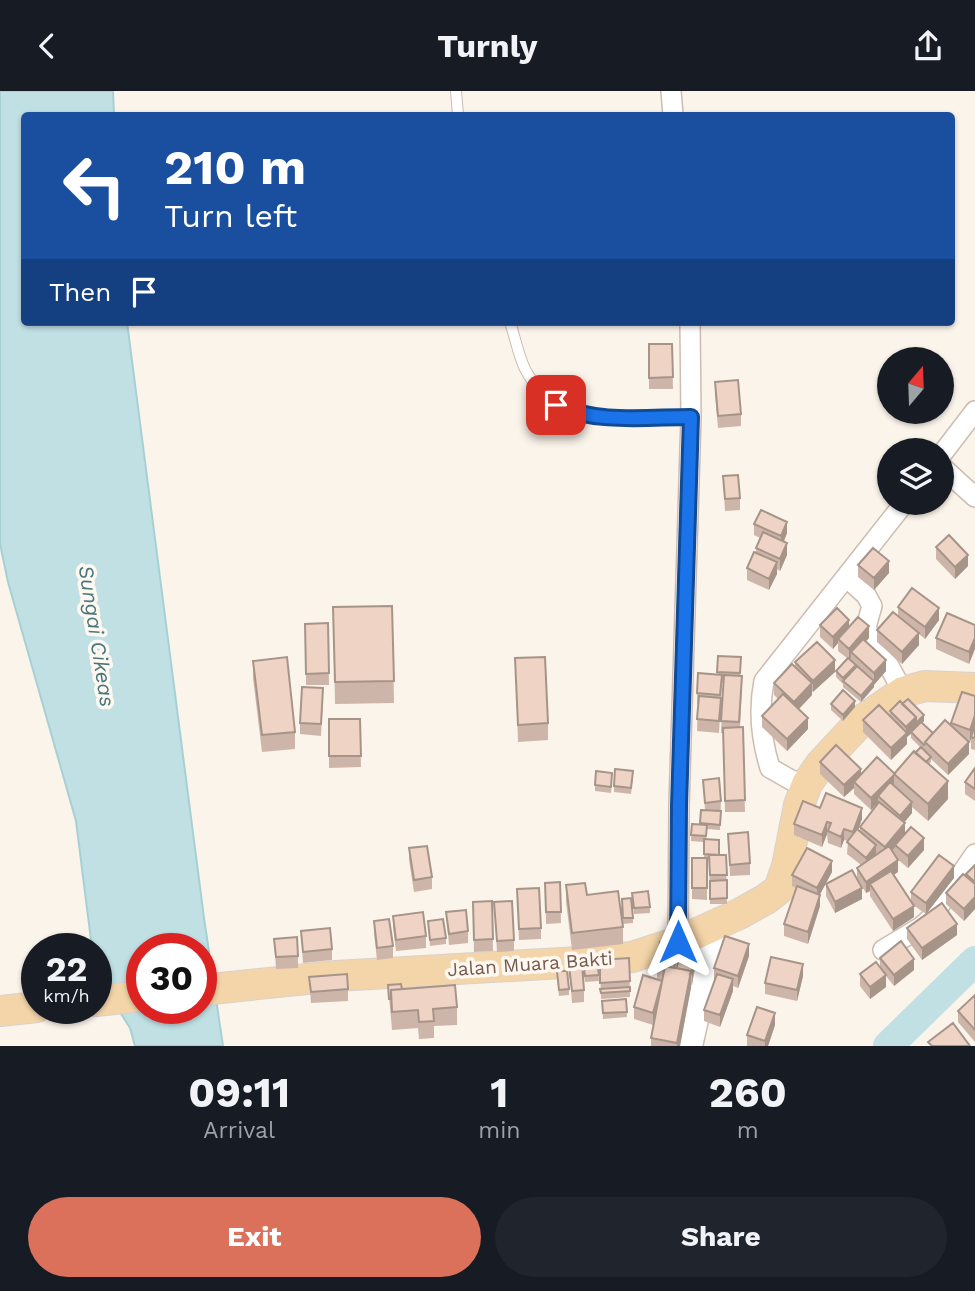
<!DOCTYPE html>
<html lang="en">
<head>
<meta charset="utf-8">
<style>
	:root { --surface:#171b24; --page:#20242c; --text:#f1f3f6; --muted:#9ea1a6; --accent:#db715a }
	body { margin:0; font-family:"Work Sans",sans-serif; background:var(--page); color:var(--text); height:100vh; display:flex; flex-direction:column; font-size:26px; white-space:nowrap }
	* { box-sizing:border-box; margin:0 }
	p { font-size:23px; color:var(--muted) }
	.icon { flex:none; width:38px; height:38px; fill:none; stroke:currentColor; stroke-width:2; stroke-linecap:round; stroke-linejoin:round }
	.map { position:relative; height:955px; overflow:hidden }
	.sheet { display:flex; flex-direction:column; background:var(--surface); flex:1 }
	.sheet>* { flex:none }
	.hud { position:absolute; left:21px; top:21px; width:934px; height:214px; border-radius:7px; box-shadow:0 2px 5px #0004; background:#1a4fa0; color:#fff; overflow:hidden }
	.needle { width:46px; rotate:19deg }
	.tools { position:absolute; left:877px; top:256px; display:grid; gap:14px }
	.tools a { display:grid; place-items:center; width:77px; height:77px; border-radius:50%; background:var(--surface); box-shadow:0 2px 5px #0004; font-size:35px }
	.speed { position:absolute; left:21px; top:842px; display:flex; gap:14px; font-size:35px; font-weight:700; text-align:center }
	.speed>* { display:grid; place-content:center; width:91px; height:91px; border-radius:50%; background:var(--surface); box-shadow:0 2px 5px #0004; line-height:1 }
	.speed small { font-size:18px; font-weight:400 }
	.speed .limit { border:10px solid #d22; background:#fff; color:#111 }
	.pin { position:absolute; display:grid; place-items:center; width:60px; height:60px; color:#fff; margin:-30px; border-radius:14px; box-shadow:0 4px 10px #0006 }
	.me { position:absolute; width:77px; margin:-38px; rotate:0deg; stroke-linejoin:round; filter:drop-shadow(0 0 5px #0008) }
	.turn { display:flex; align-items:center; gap:24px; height:147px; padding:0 28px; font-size:32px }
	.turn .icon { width:91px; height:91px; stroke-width:2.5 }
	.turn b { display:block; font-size:49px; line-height:60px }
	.then { display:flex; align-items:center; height:66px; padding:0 28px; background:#0003; gap:14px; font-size:26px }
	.eta { display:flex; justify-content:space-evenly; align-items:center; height:119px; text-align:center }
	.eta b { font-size:42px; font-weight:700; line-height:49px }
	.action { display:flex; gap:14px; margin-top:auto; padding:14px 28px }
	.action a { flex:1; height:80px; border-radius:42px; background:var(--accent); color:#fff; font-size:28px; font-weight:700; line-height:80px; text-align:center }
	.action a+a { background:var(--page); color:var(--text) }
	header { display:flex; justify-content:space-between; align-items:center; height:91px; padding:0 28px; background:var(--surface); font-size:32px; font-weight:700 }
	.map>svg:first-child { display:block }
	.water { fill:#c0e0e4; stroke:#a7d0d5; stroke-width:2; fill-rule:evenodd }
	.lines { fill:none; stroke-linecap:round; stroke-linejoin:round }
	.river { stroke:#c0e0e4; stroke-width:30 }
	.service-casing { stroke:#cdbcb1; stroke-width:12 }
	.minor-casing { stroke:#cdbcb1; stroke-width:22 }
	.tertiary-casing { stroke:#cdbcb1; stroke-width:27 }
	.primary-casing { stroke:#d8d1ce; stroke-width:32 }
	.service { stroke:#fff; stroke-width:10 }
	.minor { stroke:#fff; stroke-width:19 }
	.tertiary { stroke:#fff; stroke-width:24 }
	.primary { stroke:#f4d5a9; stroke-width:30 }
	.wall { fill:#ceb5a9 }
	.shaded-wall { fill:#a79489 }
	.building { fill:#efd3c4; stroke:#a79489; stroke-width:2 }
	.route-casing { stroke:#114b97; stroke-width:18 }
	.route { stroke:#1a73e8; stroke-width:12 }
	.labels { text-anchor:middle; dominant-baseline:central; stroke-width:7; stroke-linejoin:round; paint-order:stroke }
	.street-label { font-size:19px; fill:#755b4f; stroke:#fef8f1 }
	.water-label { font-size:21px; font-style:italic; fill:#47787f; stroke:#fef8f1 }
</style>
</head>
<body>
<header><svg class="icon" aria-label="back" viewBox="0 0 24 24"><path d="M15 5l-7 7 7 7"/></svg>Turnly<svg class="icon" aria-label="share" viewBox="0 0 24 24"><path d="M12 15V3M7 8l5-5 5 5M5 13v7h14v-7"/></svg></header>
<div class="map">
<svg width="975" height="955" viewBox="0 0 975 955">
	<rect width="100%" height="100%" fill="#fbf4eb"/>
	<path class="water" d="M 0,0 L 113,0 L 114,24 L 24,24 L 24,231 L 127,231 L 204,827 L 223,955 L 135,955 L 130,937 L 96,883 L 96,858 L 92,857 L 76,730 L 8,491 L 0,453 ZM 142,858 L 201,858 L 201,917 L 142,917 Z"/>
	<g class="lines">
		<path class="river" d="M 888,955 L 975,870"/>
		<g class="service-casing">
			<path id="service" d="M 456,0 L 458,24
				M 510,231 C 515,246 518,263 525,278 C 532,291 543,306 557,314 C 586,332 657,326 691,326"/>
		</g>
		<g class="minor-casing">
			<path id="minor" d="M 671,0 L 673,24
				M 942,363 L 975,320
				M 942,376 L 975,406
				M 846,486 L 866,504 L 872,515 L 866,536 L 877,563 L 889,575 L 903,601
				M 807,693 L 791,689 L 770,677 C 761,648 758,620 764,590 L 905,411
				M 678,851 L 679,715 L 691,326 L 690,231
				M 883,859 L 921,836 L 931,827 L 975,763"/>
		</g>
		<g class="tertiary-casing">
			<path id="tertiary" d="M 690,955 L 718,832"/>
		</g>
		<g class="primary-casing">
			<path id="primary" d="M 201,899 L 336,885 L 580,871 L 632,866 L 678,851 L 739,823 L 766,808 L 779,798 L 787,775 L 799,714 L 807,693 L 820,674 L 861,630 L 903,601 L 925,595 L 975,597
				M 96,910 L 142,905
				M 0,920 L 37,916"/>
		</g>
		<use href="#service" class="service"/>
		<use href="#minor" class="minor"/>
		<use href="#tertiary" class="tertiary"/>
		<use href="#primary" class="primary"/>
	</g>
	<path class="wall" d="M 649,253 L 672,253 L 673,298 L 649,298 Z
		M 715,291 L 741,323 L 741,335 L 718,337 L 715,303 Z
		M 723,385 L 740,407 L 740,419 L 725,420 Z
		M 754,433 L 787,442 L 784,451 L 787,464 L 780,480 L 777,478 L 777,483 L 769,499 L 747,489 L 747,477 L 756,462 L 756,457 L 760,447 L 754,444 Z
		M 936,456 L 968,475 L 955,488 L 936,468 Z
		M 858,474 L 889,482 L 874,499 L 858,486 Z
		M 392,515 L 394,612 L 335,613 L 333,516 Z
		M 898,516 L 939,529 L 925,548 L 919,543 L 919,554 L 902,573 L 877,551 L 877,539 L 898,525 Z
		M 328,532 L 329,594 L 306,594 L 305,533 Z
		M 820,534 L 849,535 L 869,547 L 865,550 L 886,580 L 874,593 L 874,596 L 861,611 L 843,596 L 843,593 L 836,586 L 836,580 L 847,567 L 838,560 L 838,552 L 833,558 L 820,546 Z
		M 975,534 L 969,573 L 936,558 L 936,547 Z
		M 718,565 L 741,566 L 740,585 L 742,596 L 740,637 L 743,636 L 745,721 L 725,721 L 723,642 L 721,642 L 723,592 L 722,592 L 719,642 L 697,640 L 698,613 L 697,613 L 697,602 L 717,584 Z
		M 515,567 L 548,632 L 548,649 L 518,651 Z
		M 253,570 L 295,641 L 295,658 L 262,661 L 253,587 Z
		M 795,571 L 835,581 L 812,601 L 812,604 L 799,618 L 808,638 L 787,660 L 762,636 L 762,625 L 778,608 L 774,604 L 774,592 L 795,576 Z
		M 975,605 L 975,659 L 971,658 L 971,647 L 970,651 L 967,650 L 969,663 L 948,684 L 931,668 L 931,671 L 929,673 L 948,708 L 928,730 L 912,716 L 912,722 L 904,732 L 905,743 L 924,759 L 908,777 L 897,768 L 898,781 L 893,784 L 911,811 L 911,801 L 954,787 L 926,823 L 913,814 L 914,826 L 893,840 L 870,805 L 870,800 L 866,802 L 859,791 L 862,808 L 835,822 L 826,805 L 826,793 L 857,787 L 857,777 L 861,774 L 847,763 L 848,750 L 844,749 L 841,757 L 828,752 L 827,743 L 822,756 L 794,744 L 794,733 L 820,717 L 862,728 L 858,739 L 860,740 L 860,736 L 878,714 L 878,712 L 871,719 L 854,703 L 854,697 L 844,706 L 820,683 L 820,671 L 861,684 L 894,682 L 920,656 L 911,647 L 911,643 L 907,646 L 907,653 L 891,669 L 863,641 L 863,629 L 890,624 L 890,620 L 924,630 L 922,632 L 933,642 L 951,634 L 951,632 Z
		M 323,608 L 321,645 L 300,643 L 300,632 Z
		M 831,613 L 855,616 L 843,630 L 831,619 Z
		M 329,628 L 360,628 L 361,676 L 329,677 Z
		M 975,677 L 975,710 L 965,703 L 965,691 Z
		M 633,686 L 631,703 L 614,701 L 614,695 Z
		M 612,688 L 611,702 L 595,700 L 595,694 Z
		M 703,689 L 721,710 L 720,739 L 707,738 L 706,748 L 719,764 L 726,764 L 727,813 L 710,813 L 709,769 L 707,769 L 707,809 L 692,808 L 692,767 L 704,767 L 704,751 L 691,750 L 692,733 L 700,734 L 701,719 L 705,719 Z
		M 728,743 L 750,772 L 750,784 L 730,785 Z
		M 409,757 L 432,786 L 432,798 L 414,801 L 409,769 Z
		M 975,774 L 975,818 L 964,830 L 946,813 L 946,802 L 966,785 L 966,783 Z
		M 832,781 L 820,803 L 820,815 L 808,853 L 784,845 L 784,833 L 796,797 L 792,795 L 792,784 Z
		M 560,791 L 561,832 L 546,833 L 545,792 Z
		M 566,794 L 587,804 L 623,836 L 623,853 L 572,859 L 566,811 Z
		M 517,798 L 541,837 L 541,848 L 519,849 Z
		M 632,802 L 650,816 L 650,822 L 634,823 Z
		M 622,808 L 633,827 L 633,832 L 623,833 Z
		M 492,810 L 493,860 L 474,861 L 473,822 Z
		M 494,811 L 514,849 L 514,860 L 497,861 Z
		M 446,821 L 468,840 L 468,852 L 449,854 Z
		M 393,825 L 426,845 L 426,857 L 396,860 L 393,837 Z
		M 374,830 L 393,855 L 393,867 L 377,869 L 374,842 Z
		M 428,830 L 446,847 L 446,853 L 430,855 Z
		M 907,837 L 957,844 L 922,869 L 907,848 Z
		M 301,840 L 332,858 L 332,869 L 303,872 Z
		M 274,848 L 298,865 L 298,877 L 276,878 Z
		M 696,864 L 692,894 L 691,894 L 680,955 L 651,955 L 651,947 L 653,934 L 634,928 L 634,916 L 657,888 L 657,878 L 677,865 L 675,877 L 677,877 Z
		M 749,865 L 738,897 L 733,895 L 733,900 L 720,936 L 704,930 L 704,919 L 715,889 L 714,889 L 714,877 Z
		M 629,867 L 630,906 L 601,908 L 600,869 Z
		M 880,867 L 914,879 L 894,895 L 886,885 L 886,896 L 870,908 L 860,895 L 860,883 L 880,877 Z
		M 597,871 L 599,890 L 585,891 L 583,872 Z
		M 569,874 L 584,899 L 584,911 L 572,912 Z
		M 803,885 L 797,910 L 765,903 L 765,892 Z
		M 309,886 L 348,898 L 348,910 L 311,912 Z
		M 557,886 L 569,898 L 569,904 L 559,905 Z
		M 388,894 L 457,916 L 457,934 L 434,935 L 434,947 L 419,948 L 418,937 L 392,939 Z
		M 975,904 L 975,951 L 958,931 L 958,920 Z
		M 626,908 L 627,926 L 603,928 L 602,910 Z
		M 775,934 L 768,955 L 747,955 L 747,944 Z"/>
	<path class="shaded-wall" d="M 787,431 L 787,442 L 781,456 L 781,445 Z
		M 787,452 L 787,464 L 780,480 L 780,468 Z
		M 968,464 L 968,475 L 955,488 L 955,476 Z
		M 889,470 L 889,482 L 874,499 L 874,487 Z
		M 777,471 L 777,483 L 769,499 L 769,488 Z
		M 939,517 L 939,529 L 925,548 L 925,536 Z
		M 849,529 L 849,540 L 838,548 L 838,552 L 833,558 L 833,546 Z
		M 869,535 L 869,547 L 854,564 L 851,561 L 851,567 L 849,569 L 849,558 Z
		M 919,542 L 919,554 L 902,573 L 902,561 Z
		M 975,547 L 975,558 L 969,573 L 969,561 Z
		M 835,569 L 835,581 L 813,601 L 813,590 Z
		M 886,569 L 886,580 L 874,594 L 874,582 Z
		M 874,590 L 874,596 L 861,611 L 861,605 Z
		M 812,592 L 812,604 L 794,623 L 794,611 Z
		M 855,610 L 855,616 L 843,630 L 843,624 Z
		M 924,624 L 924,630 L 916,638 L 916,632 Z
		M 975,624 L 975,636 L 970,651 L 970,639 Z
		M 916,626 L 916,638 L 907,646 L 907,653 L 891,669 L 891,657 L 906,643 L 906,636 Z
		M 808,627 L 808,638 L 787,660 L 787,648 Z
		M 969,651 L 969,663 L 948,684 L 948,673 Z
		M 861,678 L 861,689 L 854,691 L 854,697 L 844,706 L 844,694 Z
		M 894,683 L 894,695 L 878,705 L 878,712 L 871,719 L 871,707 Z
		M 948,690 L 948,708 L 928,730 L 928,713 Z
		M 912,711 L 912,722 L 900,736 L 900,725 Z
		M 862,717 L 862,728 L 853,753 L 853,741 Z
		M 827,731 L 827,743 L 822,756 L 822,744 Z
		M 905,732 L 905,744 L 885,768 L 885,756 Z
		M 844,738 L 844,749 L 841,757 L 841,746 Z
		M 924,747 L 924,759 L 908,777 L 908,765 Z
		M 876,754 L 876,765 L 866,778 L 866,767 Z
		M 898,769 L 898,781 L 873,798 L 870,793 L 870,800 L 866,802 L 866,791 Z
		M 832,770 L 832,781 L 817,809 L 817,797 Z
		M 954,775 L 954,787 L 926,823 L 926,812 Z
		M 862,797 L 862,808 L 835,822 L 835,811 Z
		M 820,804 L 820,815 L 808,853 L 808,841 Z
		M 975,806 L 975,818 L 964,830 L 964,818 Z
		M 914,815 L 914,826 L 893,840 L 893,828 Z
		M 957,833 L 957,844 L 922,869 L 922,857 Z
		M 696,852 L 696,864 L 692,894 L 692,883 Z
		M 677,853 L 677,865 L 673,891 L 673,880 Z
		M 749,853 L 749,865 L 738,897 L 738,885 Z
		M 914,868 L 914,879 L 894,895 L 894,884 Z
		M 803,873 L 803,885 L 797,910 L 797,899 Z
		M 691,880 L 691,897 L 680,955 L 677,955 Z
		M 886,884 L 886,896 L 870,908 L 870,896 Z
		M 733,888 L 733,900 L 720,936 L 720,924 Z
		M 662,890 L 653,934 L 653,922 Z
		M 775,922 L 775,934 L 768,955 L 765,955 L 765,950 Z"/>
	<path class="building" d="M 649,253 L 672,253 L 673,286 L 649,287 Z
		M 738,289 L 741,323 L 718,325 L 715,291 Z
		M 738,384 L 740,407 L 725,408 L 723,385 Z
		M 761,419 L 787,431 L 781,445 L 754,433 Z
		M 763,441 L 787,452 L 780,468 L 756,457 Z
		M 949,444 L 968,464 L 955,476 L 936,456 Z
		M 873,457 L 889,470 L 874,487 L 858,474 Z
		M 754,461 L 777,471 L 769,488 L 747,477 Z
		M 912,497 L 939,517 L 925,536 L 898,516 Z
		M 392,515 L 394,590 L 335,591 L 333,516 Z
		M 837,517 L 849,529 L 833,546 L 820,534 Z
		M 893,521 L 919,542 L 902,561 L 877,539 Z
		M 947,522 L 975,534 L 975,547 L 969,561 L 936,547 Z
		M 858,526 L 869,535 L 849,558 L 838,548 Z
		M 328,532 L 329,582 L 306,583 L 305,533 Z
		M 863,548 L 886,569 L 874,582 L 851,561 Z
		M 817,551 L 835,569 L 813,590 L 795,571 Z
		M 718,565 L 741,566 L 740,582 L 717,581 Z
		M 287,566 L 295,641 L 262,644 L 253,570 Z
		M 545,566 L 548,632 L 518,634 L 515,567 Z
		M 848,567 L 856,574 L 843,587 L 836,580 Z
		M 792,573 L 812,592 L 794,611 L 774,592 Z
		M 857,575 L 874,590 L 861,605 L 843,590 Z
		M 698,582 L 722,584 L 720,604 L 697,602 Z
		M 724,584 L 742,585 L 739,631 L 721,630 Z
		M 302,596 L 323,597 L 321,633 L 300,632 Z
		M 843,599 L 855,610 L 843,624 L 831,613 Z
		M 962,601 L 975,605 L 975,624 L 970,639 L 951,632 Z
		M 783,603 L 808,627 L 787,648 L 762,625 Z
		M 699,605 L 721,607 L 719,630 L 697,628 Z
		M 908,608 L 924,624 L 916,632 L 916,626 L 902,613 Z
		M 900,610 L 916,626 L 906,636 L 890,620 Z
		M 879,614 L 907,642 L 891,657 L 863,629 Z
		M 329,628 L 360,628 L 361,665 L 329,665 Z
		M 945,629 L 969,651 L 948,673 L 925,651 Z
		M 921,631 L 933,642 L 925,651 L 926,652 L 924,654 L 911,641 Z
		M 975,634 L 975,647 L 971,646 Z
		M 743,636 L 745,709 L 725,710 L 723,637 Z
		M 836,654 L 861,678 L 844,694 L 820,671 Z
		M 921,656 L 931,666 L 926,671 L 915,662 Z
		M 914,660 L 948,690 L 928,713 L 894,683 Z
		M 877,666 L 895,683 L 871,707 L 854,691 Z
		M 975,677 L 975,698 L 965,691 Z
		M 615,678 L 633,680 L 631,697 L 614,695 Z
		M 596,680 L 612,682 L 611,696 L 595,694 Z
		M 719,687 L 721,710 L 705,712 L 703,689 Z
		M 890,691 L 912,711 L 900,725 L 878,705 Z
		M 826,702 L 862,717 L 853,741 L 844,738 L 841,746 L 828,740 L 831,732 L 827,731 L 822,744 L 794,733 L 803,710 L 820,717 Z
		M 879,711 L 905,732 L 885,756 L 860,736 Z
		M 701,719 L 721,720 L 720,734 L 700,732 Z
		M 692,733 L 707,734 L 706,745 L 691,744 Z
		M 911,736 L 924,747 L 908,765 L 895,754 Z
		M 857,738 L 876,754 L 866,767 L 847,751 Z
		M 748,741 L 750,772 L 730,774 L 728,743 Z
		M 704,748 L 719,749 L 719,764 L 704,763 Z
		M 427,755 L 432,786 L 414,789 L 409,757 Z
		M 889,755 L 898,769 L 866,791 L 857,777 Z
		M 807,757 L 832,770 L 817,797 L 792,784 Z
		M 709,764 L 726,764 L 727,784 L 710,784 Z
		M 939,764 L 954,775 L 926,812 L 911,801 Z
		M 692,767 L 707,767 L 707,797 L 692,797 Z
		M 975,774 L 975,791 L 966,783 Z
		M 852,779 L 862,797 L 835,811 L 826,793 Z
		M 891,780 L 914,815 L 893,828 L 870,793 Z
		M 963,783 L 975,793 L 975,806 L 964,818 L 946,802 Z
		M 727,789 L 727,807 L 710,808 L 710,790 Z
		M 560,791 L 561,821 L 546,821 L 545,792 Z
		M 585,792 L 587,804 L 618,800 L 623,836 L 572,842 L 566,794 Z
		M 797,795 L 820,804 L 808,841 L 784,833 Z
		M 539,797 L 541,837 L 519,838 L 517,798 Z
		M 648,800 L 650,816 L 634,817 L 632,802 Z
		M 631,807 L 633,827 L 623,827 L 622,808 Z
		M 492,810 L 493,848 L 474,849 L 473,811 Z
		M 512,810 L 514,849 L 497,850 L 494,811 Z
		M 942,812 L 957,833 L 922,857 L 907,837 Z
		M 466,819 L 468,840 L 449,843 L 446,821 Z
		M 423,821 L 426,845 L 396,849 L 393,825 Z
		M 389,828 L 393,855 L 377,857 L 374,830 Z
		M 443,828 L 446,847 L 430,849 L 428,830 Z
		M 330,837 L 332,858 L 303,861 L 301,840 Z
		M 725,845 L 749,853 L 738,885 L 714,877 Z
		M 297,846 L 298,865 L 276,866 L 274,848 Z
		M 680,850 L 696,852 L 692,883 L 690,883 L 691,880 L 677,877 Z
		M 901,850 L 914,868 L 894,884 L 880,867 Z
		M 660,851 L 677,853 L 674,877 L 665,875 L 664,879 L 657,878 Z
		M 771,866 L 803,873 L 797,899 L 765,892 Z
		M 629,867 L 630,890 L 600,892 L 600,869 Z
		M 597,871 L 599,884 L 585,885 L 583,872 Z
		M 876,871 L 886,884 L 870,896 L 860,883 Z
		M 582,873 L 584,899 L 572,900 L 569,874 Z
		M 665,875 L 691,880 L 677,952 L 651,947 Z
		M 557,880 L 567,880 L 569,898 L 559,899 Z
		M 347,883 L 348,898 L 311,901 L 309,886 Z
		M 717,883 L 733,888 L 720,924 L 704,919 Z
		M 643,884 L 662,890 L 653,922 L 634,916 Z
		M 401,893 L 402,898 L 391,899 L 391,908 L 389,908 L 388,894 Z
		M 455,894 L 457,916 L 433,918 L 434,930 L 419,931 L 418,919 L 392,921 L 391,899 Z
		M 630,896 L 630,900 L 601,902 L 600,898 Z
		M 975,904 L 975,939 L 958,920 Z
		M 626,908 L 627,921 L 603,922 L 602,910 Z
		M 757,916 L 775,922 L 765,950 L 747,944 Z
		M 953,932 L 970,955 L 932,955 L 928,951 Z"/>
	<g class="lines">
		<g class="route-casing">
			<path id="route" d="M 556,314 C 596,333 648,326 691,326 L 679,715 L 678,851"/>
		</g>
		<use href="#route" class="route"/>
	</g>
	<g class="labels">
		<g class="street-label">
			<text transform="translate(530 873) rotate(-4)">Jalan Muara Bakti</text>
		</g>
		<g class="water-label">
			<text transform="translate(97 545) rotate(81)">Sungai Cikeas</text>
		</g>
	</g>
</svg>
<div class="tools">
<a><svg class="needle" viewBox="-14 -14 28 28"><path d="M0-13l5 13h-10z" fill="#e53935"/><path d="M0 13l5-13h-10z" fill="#9ea1a6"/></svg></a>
<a><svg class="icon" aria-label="layers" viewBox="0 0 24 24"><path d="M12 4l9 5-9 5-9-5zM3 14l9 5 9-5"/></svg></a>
</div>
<div class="speed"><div>22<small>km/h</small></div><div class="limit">30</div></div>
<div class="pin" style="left:556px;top:314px;background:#d93025"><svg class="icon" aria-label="arrive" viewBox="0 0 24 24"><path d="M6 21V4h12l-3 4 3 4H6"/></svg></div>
<svg class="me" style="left:678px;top:851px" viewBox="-20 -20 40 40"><path d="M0-17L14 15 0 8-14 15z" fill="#1a73e8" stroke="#fff" stroke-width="4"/></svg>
<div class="hud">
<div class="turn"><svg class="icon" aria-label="left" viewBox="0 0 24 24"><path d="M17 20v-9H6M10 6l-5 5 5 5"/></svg><div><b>210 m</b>Turn left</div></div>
<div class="then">Then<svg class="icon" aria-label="arrive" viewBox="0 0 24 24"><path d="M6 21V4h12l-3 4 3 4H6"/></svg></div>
</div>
</div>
<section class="sheet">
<div class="eta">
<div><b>09:11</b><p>Arrival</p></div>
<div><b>1</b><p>min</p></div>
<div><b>260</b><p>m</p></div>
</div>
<div class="action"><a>Exit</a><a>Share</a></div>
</section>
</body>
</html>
